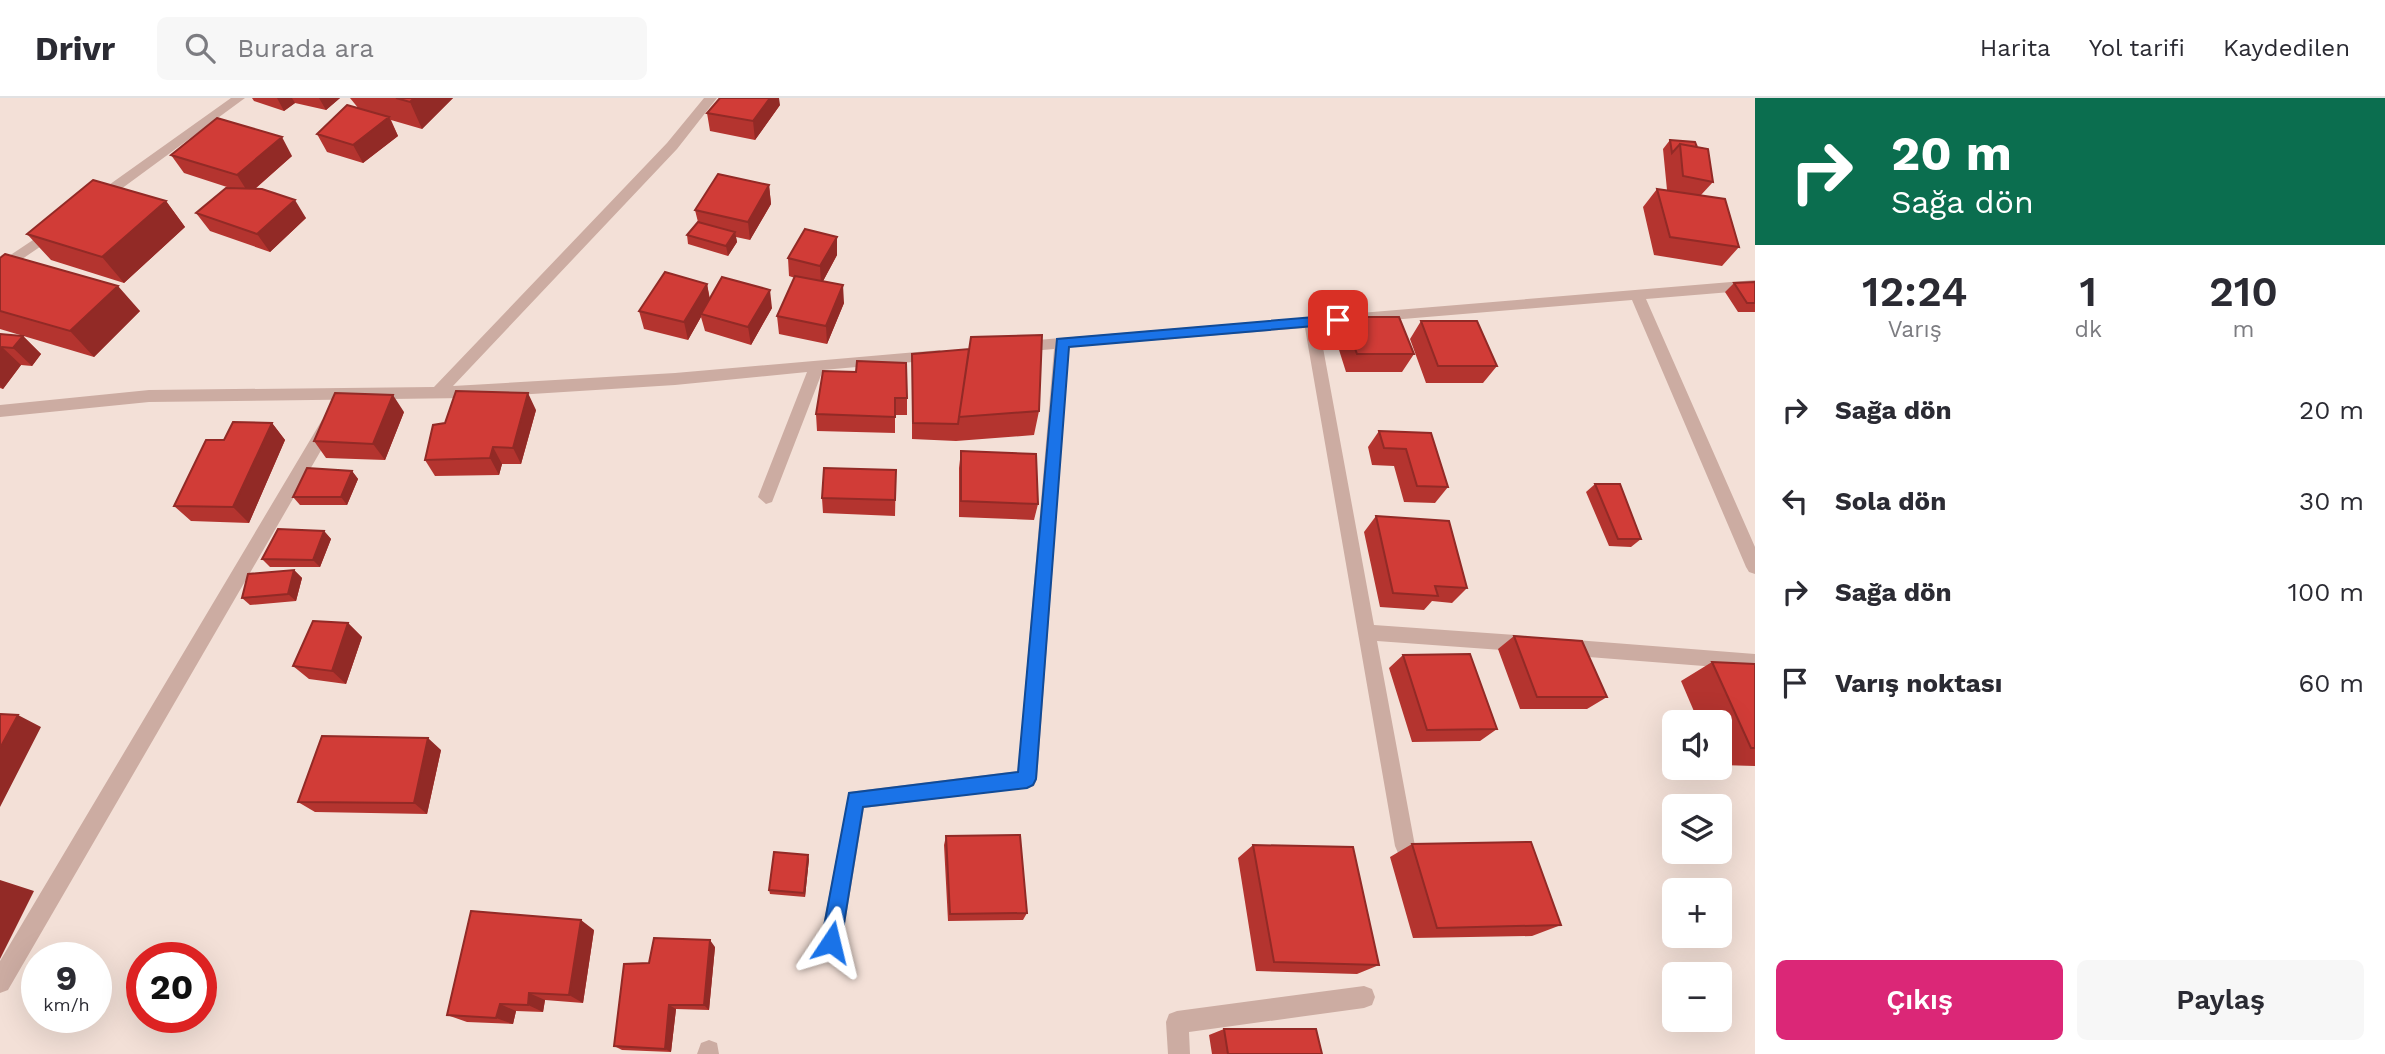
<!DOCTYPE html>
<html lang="tr">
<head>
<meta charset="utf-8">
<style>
	:root { --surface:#fff; --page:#f7f7f7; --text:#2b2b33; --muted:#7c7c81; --line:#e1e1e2; --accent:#db2777 }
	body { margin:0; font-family:"Work Sans",sans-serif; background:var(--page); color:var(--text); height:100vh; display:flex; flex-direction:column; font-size:26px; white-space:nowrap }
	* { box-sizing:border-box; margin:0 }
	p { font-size:23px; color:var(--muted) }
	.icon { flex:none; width:38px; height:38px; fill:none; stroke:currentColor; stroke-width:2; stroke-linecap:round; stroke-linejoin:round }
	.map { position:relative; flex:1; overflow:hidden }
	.details { display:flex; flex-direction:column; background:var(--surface); width:630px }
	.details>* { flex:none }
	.guide { background:#0b6e4f; color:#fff; overflow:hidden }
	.tools { position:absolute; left:1662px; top:612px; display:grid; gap:14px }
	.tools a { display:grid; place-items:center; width:70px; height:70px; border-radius:10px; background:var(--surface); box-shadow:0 7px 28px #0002; font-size:35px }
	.speed { position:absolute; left:21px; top:844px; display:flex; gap:14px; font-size:35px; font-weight:700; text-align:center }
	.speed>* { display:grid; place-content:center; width:91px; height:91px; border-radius:50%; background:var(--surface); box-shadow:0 7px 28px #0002; line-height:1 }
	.speed small { font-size:18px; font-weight:400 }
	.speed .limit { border:10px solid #d22; background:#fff; color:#111 }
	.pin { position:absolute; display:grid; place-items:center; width:60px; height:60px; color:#fff; margin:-30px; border-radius:14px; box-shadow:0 4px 10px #0006 }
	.me { position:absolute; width:77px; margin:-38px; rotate:10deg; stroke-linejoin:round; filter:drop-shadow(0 0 5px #0008) }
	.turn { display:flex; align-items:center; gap:24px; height:147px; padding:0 21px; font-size:32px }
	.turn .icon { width:91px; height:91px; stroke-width:2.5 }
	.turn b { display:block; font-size:49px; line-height:60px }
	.eta { display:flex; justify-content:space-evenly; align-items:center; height:119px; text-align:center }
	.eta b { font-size:42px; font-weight:600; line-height:49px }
	.action { display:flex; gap:14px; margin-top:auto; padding:14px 21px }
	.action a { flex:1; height:80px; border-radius:10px; background:var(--accent); color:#fff; font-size:28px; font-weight:600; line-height:80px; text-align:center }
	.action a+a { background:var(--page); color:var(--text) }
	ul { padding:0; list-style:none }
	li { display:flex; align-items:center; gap:21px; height:91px; padding:0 21px }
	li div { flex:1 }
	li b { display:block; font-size:26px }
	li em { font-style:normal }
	header { display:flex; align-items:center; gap:42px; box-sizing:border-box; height:98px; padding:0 35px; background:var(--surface); border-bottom:2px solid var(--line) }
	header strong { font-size:33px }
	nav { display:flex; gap:38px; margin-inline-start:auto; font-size:24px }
	.search { width:490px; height:63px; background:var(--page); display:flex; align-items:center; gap:18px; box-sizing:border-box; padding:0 24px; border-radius:10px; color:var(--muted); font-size:26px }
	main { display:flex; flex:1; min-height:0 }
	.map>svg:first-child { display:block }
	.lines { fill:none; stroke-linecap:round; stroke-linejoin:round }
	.minor { fill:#ccaca2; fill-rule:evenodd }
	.wall { fill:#b4342f }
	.shaded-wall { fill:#922a26 }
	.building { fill:#d13c37; stroke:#922a26; stroke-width:2 }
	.route { fill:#1a73e8; stroke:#114b97; stroke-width:2 }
</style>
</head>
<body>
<header>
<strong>Drivr</strong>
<div class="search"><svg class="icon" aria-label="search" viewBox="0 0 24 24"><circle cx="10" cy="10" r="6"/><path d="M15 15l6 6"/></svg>Burada ara</div>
<nav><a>Harita</a><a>Yol tarifi</a><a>Kaydedilen</a></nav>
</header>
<main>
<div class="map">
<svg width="1755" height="956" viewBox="0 0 1755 956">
	<rect width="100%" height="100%" fill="#f3e0d7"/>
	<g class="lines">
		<path class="minor" d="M 231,0 L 245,0 L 102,105 L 92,105 L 92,99 Z
			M 704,0 L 717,0 L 677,51 L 453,288 L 675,275 L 940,252 L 943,256 L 940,260 L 935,262 L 823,272 L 772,404 L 766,406 L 758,399 L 807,274 L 675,287 L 467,300 L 149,304 L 0,319 L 0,307 L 149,292 L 434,289 L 667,45 Z
			M 54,128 L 61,133 L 59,136 L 0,176 L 0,164 Z
			M 1755,182 L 1755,192 L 1646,201 L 1755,449 L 1755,476 L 1749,474 L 1746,469 L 1632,202 L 1319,228 L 1374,527 L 1528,538 L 1534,540 L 1537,546 L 1534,552 L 1528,554 L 1377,543 L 1415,748 L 1412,755 L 1405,758 L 1398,755 L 1395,748 L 1305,230 L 1069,249 L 1037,681 L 1034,688 L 1027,690 L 864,710 L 842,844 L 839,852 L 831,855 L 823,852 L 820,844 L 849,694 L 1018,673 L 1054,251 L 1019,254 L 1011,248 L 1014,244 Z
			M 328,320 L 336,326 L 334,330 L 8,892 L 0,895 L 0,863 L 322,322 Z
			M 1563,541 L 1755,556 L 1755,572 L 1563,557 L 1557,555 L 1554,549 L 1557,543 Z
			M 1364,888 L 1372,891 L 1375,899 L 1372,907 L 1364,910 L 1189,934 L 1190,956 L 1168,956 L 1166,924 L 1169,916 L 1177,913 Z
			M 709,942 L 717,945 L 719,956 L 697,956 L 701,945 Z"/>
	</g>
	<path class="wall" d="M 252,0 L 340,0 L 326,12 L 295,5 L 284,13 L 254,3 Z
		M 350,0 L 453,0 L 422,31 L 391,22 L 398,38 L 363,65 L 327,54 L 317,36 L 359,11 Z
		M 780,7 L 755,42 L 710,33 L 707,15 Z
		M 1670,42 L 1695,44 L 1713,84 L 1701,97 L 1739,149 L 1722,168 L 1654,157 L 1643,109 L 1657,91 L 1667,92 L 1663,51 Z
		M 171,57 L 292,58 L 255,91 L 306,120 L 270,154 L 210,133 L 196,115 L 230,90 L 184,75 Z
		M 769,87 L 771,106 L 750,142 L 736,139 L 737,144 L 728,158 L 688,146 L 687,137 L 698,124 L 695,112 Z
		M 166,103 L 185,129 L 124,185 L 51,162 L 27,136 Z
		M 837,139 L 837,157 L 823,183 L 844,205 L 827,246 L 779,236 L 777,218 L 795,180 L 789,178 L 788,160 Z
		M 0,160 L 140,213 L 94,259 L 0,231 Z
		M 1755,184 L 1755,214 L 1738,214 L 1725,194 L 1734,185 Z
		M 707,186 L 710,201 L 772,210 L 751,247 L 705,233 L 701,219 L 688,242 L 644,231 L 639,213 Z
		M 1344,219 L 1414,256 L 1402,274 L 1346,274 L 1334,236 Z
		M 1421,223 L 1497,268 L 1483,285 L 1426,285 L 1410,241 Z
		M 0,236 L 23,238 L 41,256 L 32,268 L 21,267 L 3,291 L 0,290 Z
		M 912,256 L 1039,313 L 1034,337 L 956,343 L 912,341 Z
		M 823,273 L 907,300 L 907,317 L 895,317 L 895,335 L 817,333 L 816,316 Z
		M 536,312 L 521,366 L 502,366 L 499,377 L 435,378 L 425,362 L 445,325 Z
		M 404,314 L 385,362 L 326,360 L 314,343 Z
		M 272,325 L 285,342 L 249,425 L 191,423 L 174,408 L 224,342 Z
		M 1379,333 L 1431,335 L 1448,389 L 1435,405 L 1404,404 L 1394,368 L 1372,367 L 1368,349 Z
		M 961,353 L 1038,406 L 1034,422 L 959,419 L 959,370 Z
		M 896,372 L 895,418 L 823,415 L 822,400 Z
		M 352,373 L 358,381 L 347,407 L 300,407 L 293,399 Z
		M 1595,386 L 1641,441 L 1631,449 L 1609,448 L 1586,394 Z
		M 1376,418 L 1467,490 L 1452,505 L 1432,503 L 1424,512 L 1380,509 L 1364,434 Z
		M 324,433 L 331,441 L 320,469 L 270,469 L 262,461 Z
		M 294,472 L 302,480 L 296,503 L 250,507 L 242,500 Z
		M 348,525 L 362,539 L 346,586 L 309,581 L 293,568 Z
		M 1514,538 L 1607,599 L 1587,611 L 1520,611 L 1498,551 Z
		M 1403,557 L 1497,631 L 1480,643 L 1412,644 L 1389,570 Z
		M 1712,564 L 1755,566 L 1755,668 L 1720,667 L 1720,625 L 1699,625 L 1681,583 Z
		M 441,652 L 427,716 L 315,714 L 298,704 Z
		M 946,738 L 1027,815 L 1023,822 L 948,823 L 944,747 Z
		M 1412,746 L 1561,827 L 1532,838 L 1413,840 L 1390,759 Z
		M 1253,747 L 1379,867 L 1357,876 L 1256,873 L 1238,760 Z
		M 809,761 L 805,799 L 770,796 L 769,792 Z
		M 594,832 L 583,905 L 545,902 L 543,914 L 516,913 L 513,926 L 467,924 L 447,917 Z
		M 715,849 L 709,912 L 676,911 L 671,954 L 622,952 L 614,948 L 649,865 Z
		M 1224,931 L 1322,956 L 1212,956 L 1209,937 Z"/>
	<path class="shaded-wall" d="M 277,0 L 292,0 L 295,5 L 284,13 Z
		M 319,0 L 340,0 L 326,12 Z
		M 414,0 L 453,0 L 422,31 L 410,4 Z
		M 770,0 L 779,0 L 780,7 L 755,42 L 753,23 Z
		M 389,19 L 398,38 L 363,65 L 353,47 Z
		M 282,39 L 292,58 L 249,96 L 237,77 Z
		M 769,87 L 771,106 L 750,142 L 748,124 Z
		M 295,102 L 306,120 L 270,154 L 257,136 Z
		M 166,103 L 185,129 L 124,185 L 102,159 Z
		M 735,134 L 737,144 L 728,158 L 726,148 Z
		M 837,139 L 837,157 L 821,187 L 820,168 Z
		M 707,186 L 710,204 L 701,216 L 701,219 L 688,242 L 684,224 Z
		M 843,187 L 844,205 L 827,246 L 826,228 Z
		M 118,188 L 140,213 L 94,259 L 70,233 Z
		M 770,192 L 772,210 L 751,247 L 748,229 Z
		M 23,238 L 41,256 L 32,268 L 13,250 Z
		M 2,249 L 21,267 L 3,291 L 0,288 L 0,253 Z
		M 528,295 L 536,312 L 521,366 L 513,350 Z
		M 393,297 L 404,314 L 385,362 L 373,346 Z
		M 272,325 L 285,342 L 249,425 L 233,409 Z
		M 493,349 L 502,366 L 499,377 L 490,360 Z
		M 352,373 L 358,381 L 347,407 L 341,399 Z
		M 324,433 L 331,441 L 320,469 L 313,462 Z
		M 294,472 L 302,480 L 296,503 L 288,496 Z
		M 348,525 L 362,539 L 346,586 L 332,573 Z
		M 18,617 L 41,629 L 0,709 L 0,650 Z
		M 428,640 L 441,652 L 427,716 L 414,705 Z
		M 808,757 L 809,761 L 805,799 L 804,795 Z
		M 0,782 L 34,793 L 0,861 Z
		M 581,822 L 594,832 L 583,905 L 569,897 Z
		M 710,842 L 715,849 L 709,912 L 704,907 Z
		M 529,895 L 545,902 L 543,914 L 528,907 Z
		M 500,906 L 516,913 L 513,926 L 496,920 Z
		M 669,907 L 676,911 L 671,954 L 665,951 Z"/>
	<path class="building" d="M 396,0 L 414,0 L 410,4 Z
		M 720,0 L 770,0 L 753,23 L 707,15 Z
		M 347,7 L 389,19 L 353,47 L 317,36 Z
		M 217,20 L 282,39 L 237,77 L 171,57 Z
		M 1670,42 L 1695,44 L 1697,49 L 1680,46 L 1672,55 Z
		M 1680,46 L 1708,51 L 1713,84 L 1683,78 Z
		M 718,76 L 769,87 L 748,124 L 695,112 Z
		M 93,82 L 166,103 L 102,159 L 27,136 Z
		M 226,90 L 262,91 L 295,102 L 257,136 L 196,115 Z
		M 1657,91 L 1725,101 L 1739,149 L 1670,139 Z
		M 698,124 L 735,134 L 726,148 L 687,137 Z
		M 805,131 L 837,139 L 820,168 L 788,160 Z
		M 5,156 L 118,188 L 70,233 L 0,213 L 0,160 Z
		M 665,174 L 707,186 L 684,224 L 639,213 Z
		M 795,178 L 843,187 L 826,228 L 777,218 Z
		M 722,179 L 770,192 L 748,229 L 701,216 Z
		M 1755,184 L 1755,205 L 1747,205 L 1734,185 Z
		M 1344,219 L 1399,219 L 1414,256 L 1357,256 Z
		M 1421,223 L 1477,223 L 1497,268 L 1438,268 Z
		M 0,236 L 23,238 L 13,250 L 2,249 L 0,253 Z
		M 1042,237 L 1039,313 L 959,319 L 971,239 Z
		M 969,251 L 958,326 L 913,325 L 912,256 Z
		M 857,263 L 906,265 L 907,300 L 895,300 L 895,319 L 816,316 L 823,273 L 856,274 Z
		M 456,293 L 528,295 L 513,350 L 493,349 L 490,360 L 425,362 L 433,327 L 445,325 Z
		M 335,295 L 393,297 L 373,346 L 314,343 Z
		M 233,324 L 272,325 L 233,409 L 174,408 L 206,342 L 224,342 Z
		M 1379,333 L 1431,335 L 1448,389 L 1417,388 L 1406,351 L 1384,350 Z
		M 961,353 L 1036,356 L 1038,406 L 961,403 Z
		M 307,370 L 352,373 L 341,399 L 293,399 Z
		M 824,370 L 896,372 L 895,402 L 822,400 Z
		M 1595,386 L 1620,386 L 1641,441 L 1618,441 Z
		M 1376,418 L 1449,423 L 1467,490 L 1435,488 L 1438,498 L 1393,495 Z
		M 278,431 L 324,433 L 313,462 L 262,461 Z
		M 294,472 L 288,496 L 242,500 L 248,476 Z
		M 313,523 L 348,525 L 332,573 L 293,568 Z
		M 1514,538 L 1582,543 L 1607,599 L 1537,599 Z
		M 1470,556 L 1497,631 L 1427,632 L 1403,557 Z
		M 1712,564 L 1755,566 L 1755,650 L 1751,650 Z
		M 0,616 L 18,617 L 0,650 Z
		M 322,638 L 428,640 L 414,705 L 298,704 Z
		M 1020,737 L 1027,815 L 950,816 L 946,738 Z
		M 1531,744 L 1561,827 L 1437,830 L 1412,746 Z
		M 1253,747 L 1353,749 L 1379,867 L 1274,864 Z
		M 774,754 L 808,757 L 804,795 L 769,792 Z
		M 471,813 L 581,822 L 569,897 L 529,895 L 528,907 L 500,906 L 496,920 L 447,917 Z
		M 654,840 L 710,842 L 704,907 L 669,907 L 665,951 L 614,948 L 624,866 L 649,865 Z
		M 1224,931 L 1316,931 L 1322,956 L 1228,956 Z"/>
	<path class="route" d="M 1338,217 L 1345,222 L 1338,226 L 1069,249 L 1036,681 L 1033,687 L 1027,690 L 863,709 L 841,844 L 838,851 L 831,854 L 824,851 L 821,844 L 849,695 L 1018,674 L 1057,241 Z"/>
</svg>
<div class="tools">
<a><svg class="icon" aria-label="sound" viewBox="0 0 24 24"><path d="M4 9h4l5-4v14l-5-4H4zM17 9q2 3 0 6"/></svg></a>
<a><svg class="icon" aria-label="layers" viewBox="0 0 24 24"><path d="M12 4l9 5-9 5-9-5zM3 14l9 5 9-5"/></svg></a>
<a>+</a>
<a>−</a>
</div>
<div class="speed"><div>9<small>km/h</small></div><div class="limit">20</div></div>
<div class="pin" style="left:1338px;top:222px;background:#d93025"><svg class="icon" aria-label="arrive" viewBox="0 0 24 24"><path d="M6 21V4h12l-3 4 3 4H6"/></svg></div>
<svg class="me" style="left:831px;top:844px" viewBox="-20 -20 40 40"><path d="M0-17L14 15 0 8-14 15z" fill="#1a73e8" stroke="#fff" stroke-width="4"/></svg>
</div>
<section class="details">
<div class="guide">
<div class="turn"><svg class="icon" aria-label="right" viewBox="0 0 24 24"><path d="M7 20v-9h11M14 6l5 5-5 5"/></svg><div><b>20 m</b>Sağa dön</div></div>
</div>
<div class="eta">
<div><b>12:24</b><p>Varış</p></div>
<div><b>1</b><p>dk</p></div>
<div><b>210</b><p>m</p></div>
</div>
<ul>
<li><svg class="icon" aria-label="right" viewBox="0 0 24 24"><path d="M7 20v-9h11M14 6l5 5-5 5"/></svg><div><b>Sağa dön</b></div><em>20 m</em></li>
<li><svg class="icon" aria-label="left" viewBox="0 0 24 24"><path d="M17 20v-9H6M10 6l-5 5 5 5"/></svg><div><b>Sola dön</b></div><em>30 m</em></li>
<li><svg class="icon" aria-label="right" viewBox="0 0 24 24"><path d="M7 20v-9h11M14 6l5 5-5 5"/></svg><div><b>Sağa dön</b></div><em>100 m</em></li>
<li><svg class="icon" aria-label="arrive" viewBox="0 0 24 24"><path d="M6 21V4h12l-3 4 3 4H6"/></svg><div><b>Varış noktası</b></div><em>60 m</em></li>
</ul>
<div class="action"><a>Çıkış</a><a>Paylaş</a></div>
</section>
</main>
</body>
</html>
